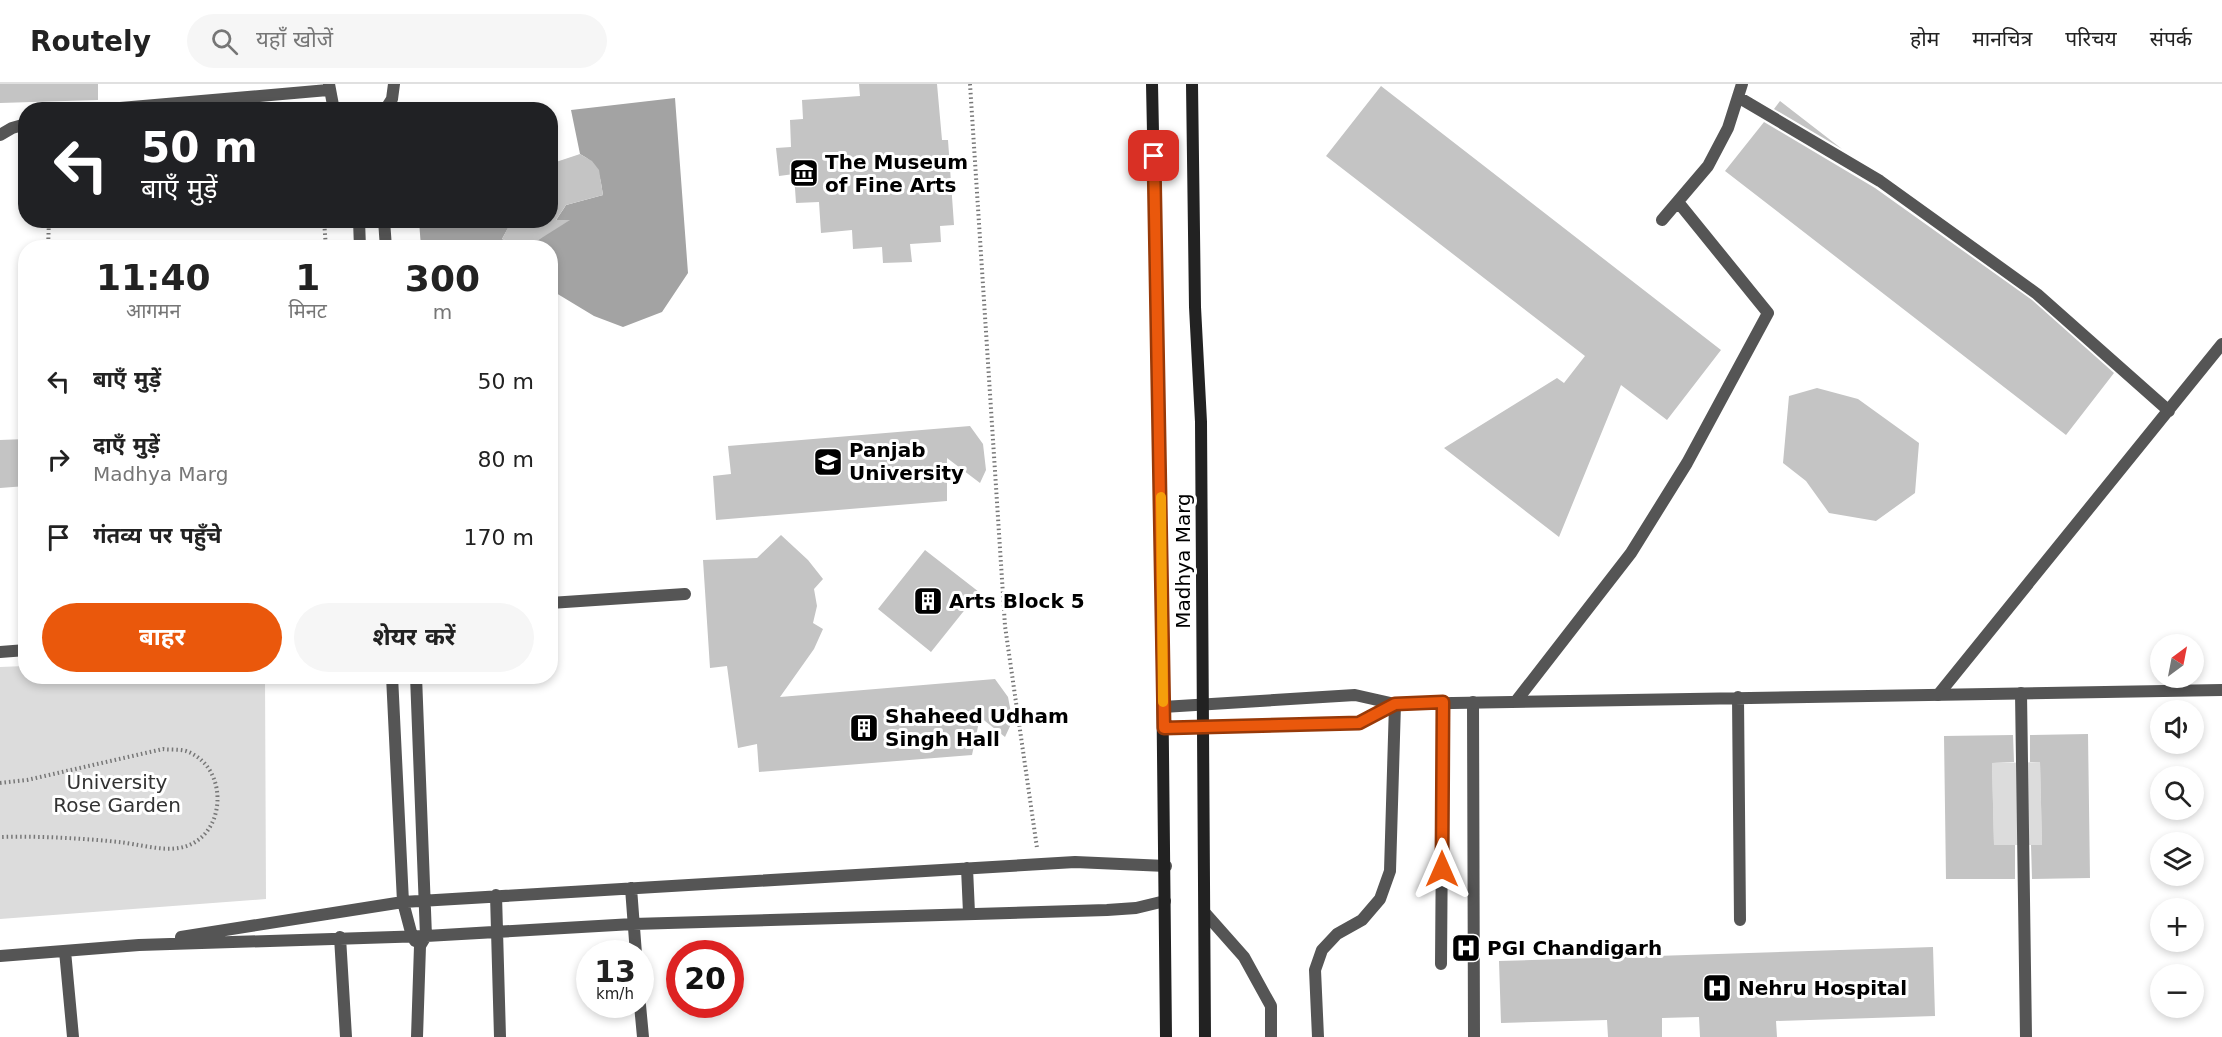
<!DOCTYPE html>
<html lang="hi">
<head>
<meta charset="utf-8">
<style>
	:root { --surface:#fff; --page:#f6f6f6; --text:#222; --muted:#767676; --line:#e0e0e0; --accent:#ea580c }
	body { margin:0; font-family:"DejaVu Sans","Noto Sans Devanagari",sans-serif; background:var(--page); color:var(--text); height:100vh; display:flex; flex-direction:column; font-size:22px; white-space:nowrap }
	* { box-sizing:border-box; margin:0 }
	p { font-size:20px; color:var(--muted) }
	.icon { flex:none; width:33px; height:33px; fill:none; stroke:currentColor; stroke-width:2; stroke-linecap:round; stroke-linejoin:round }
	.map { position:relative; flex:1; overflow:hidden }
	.side { position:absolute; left:18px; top:156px; width:540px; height:444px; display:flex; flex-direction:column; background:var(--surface); border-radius:24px; box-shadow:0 3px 9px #0003 }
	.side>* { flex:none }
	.guide { position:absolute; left:18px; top:18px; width:540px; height:126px; border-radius:24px; box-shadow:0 3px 9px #0003; background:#202124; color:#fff; overflow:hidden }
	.needle { width:39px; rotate:32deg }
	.buttons { position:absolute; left:2150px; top:550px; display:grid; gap:12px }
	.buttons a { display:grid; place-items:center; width:54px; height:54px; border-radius:50%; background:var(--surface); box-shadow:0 3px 9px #0003; font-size:30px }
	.speed { position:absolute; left:576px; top:856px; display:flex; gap:12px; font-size:30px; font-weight:700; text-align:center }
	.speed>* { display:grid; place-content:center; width:78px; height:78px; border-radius:50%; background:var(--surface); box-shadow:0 3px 9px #0003; line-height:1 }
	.speed small { font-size:15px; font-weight:400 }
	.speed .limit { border:9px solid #d22; background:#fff; color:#111 }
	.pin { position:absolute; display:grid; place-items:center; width:51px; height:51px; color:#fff; margin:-26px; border-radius:12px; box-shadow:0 3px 9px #0006 }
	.me { position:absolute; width:66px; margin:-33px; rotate:0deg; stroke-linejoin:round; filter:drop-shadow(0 0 4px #0008) }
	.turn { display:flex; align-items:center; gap:21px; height:126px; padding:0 24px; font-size:27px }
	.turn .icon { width:78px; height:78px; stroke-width:2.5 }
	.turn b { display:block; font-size:42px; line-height:51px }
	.eta { display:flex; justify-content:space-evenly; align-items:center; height:102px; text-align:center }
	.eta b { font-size:36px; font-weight:700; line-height:42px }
	.action { display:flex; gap:12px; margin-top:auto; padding:12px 24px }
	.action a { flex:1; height:69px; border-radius:36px; background:var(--accent); color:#fff; font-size:24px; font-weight:700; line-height:69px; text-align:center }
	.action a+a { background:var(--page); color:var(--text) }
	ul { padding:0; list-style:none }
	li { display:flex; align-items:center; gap:18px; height:78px; padding:0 24px }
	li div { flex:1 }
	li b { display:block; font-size:22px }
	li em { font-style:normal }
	header { display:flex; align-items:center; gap:36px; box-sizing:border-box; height:84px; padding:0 30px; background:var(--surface); border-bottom:2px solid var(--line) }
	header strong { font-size:28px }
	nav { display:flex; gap:33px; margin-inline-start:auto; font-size:21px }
	.search { width:420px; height:54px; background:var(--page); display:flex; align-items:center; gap:15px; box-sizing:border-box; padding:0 21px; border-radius:33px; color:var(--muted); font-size:22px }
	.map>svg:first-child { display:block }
	.green { fill:#dcdcdc }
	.water { fill:#a3a3a3 }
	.building { fill:#c4c4c4 }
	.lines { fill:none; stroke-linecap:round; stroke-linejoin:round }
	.path { stroke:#777; stroke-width:4; stroke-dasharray:1.5 3; stroke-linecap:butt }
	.lane { stroke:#555; stroke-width:12 }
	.street { stroke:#555; stroke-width:12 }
	.secondary { stroke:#222; stroke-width:12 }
	.route-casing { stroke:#983908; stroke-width:15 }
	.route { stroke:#ea580c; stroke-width:10 }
	.slow { stroke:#f59e0b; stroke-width:10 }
	.labels { text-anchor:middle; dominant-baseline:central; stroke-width:6; stroke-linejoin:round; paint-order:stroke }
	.poi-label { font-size:20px; font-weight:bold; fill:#000; stroke:#fff; text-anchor:start }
	.street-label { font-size:20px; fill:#000; stroke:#fff }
	.park-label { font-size:20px; fill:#333; stroke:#fff }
</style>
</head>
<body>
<header>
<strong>Routely</strong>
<div class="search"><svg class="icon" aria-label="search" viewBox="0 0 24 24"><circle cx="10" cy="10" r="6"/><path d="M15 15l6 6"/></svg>यहाँ खोजें</div>
<nav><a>होम</a><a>मानचित्र</a><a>परिचय</a><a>संपर्क</a></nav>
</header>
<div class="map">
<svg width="2222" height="953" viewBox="0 0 2222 953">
	<rect width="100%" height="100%" fill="#fff"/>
	<path class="green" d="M 25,582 L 26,592 L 265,593 L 266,815 L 0,835 L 0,583 Z
		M 2040,678 L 2042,761 L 1994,761 L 1992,679 Z"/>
	<path class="water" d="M 675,14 L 688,189 L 662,228 L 623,243 L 594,232 L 551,206 L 550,164 L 421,163 L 419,137 L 512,137 L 502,155 C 540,168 547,150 566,121 L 603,111 C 600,91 599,80 580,70 L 571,26 Z"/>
	<path class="building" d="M 0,0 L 98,0 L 98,16 L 0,19 Z
		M 859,0 L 937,0 L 942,56 L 948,56 L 954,141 L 940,142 L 941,158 L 910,160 L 912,178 L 883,179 L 882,163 L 853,165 L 852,146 L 821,149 L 819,118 L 796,119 L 794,90 L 779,92 L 776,64 L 791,63 L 790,36 L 803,35 L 802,16 L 860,12 Z
		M 1381,2 L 1721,266 L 1667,336 L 1621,301 L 1559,453 L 1444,364 L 1557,294 L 1564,299 L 1585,272 L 1326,72 Z
		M 1780,17 L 1842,65 L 1774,25 Z
		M 1764,38 L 1875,104 L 2032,216 L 2114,289 L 2066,351 L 1725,87 Z
		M 580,70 L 592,77 L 599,86 L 603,111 L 566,121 L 556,136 L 570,136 L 532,160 L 517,160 L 502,155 L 512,136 L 550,136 L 550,80 Z
		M 1817,304 L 1858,315 L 1919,359 L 1915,409 L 1876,437 L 1829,429 L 1806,397 L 1783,379 L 1789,312 Z
		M 970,342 L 983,360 L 986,386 L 980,399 L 947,374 L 947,417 L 716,436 L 713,392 L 731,390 L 728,362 Z
		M 26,355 L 26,402 L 0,404 L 0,356 Z
		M 781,451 L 808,476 L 823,495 L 814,505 L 817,522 L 813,539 L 823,545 L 814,565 L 780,613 L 995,595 L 1008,613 L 1011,629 L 1011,640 L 1005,653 L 980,633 L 972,671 L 759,688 L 757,660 L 738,664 L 727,582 L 710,584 L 703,476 L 757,474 Z
		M 925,466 L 979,508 L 931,568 L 878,525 Z
		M 2088,650 L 2090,794 L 2032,795 L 2031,761 L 2042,761 L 2040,678 L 2030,678 L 2030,651 Z
		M 2013,651 L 2014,678 L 1992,679 L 1994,761 L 2015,761 L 2015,795 L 1946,795 L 1944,652 Z
		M 1933,863 L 1935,932 L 1776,937 L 1777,953 L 1700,953 L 1699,933 L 1662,934 L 1662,953 L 1608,953 L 1607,936 L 1501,939 L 1499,877 Z"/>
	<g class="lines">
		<path class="path" d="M 970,0 L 1005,542 L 1037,764
			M 324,136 L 326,164
			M 48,164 L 49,136
			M 0,699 L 27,696 L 163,665 C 170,666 179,665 186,667 C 231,683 227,756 179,764 C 161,767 137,760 119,758 C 79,754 40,752 0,753"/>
		<path class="lane" d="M 329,0 L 333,21 L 337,26
			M 1738,13 L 1880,97 L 2037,210 L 2169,327
			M 97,26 L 328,6
			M 385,26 L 392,15 L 394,0
			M 0,51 L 12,44 L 26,40
			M 359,136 L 360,164
			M 384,136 L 386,164
			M 1662,136 L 1708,82 L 1728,44 L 1742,0
			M 550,519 L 685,510
			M 0,568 L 26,566
			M 392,592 L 403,818 L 412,852 L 415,857
			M 416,592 L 426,852 L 420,862 L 417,953
			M 2021,609 L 2026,953
			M 1938,611 L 2222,260
			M 1517,616 L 1631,469 L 1687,379 L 1768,229 L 1678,118
			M 1473,618 L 1474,953
			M 967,784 L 969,829
			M 631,804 L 636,870
			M 496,811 L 500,953
			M 1205,829 L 1244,873 L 1271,922 L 1271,953
			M 181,853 L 403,818 L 1075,778 L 1166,782
			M 340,853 L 346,953
			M 65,867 L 73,953
			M 0,872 L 139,861 L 426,852 L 633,840 L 1107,826 L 1136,824 L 1165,817
			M 1441,880 L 1443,618
			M 640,921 L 643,953
			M 1318,953 L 1315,886 L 1322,866 L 1337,850 L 1362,836 L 1380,815 L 1390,787 L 1395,620"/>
		<path class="street" d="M 1738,613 L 1740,836
			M 1163,623 L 1355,611 L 1395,620 L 2222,606
			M 1164,644 L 1359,639 L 1395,620"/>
		<path class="secondary" d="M 1152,0 L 1160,388 L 1166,953
			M 1192,0 L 1195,223 L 1201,338 L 1205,953"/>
	</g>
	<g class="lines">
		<g class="route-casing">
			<path id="route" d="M 1154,72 L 1164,644 L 1359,639 L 1395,620 L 1443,618 L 1442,785"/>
		</g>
		<use href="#route" class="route"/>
		<path class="slow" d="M 1161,413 L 1163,618"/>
	</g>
	<defs>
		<g id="museum-square" transform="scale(1.5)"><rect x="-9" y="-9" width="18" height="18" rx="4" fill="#000" stroke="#fff"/><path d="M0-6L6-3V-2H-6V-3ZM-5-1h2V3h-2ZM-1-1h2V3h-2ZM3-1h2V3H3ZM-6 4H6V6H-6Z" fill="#fff"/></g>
		<g id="university-square" transform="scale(1.5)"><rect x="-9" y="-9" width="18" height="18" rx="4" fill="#000" stroke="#fff"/><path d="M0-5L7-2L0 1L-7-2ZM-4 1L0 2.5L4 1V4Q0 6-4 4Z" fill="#fff"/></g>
		<g id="building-square" transform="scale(1.5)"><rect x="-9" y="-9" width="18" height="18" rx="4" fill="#000" stroke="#fff"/><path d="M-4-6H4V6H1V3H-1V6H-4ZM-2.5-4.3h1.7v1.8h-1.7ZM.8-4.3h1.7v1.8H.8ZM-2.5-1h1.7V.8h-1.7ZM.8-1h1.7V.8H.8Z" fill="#fff"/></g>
		<g id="hospital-square" transform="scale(1.5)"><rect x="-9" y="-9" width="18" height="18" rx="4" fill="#000" stroke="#fff"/><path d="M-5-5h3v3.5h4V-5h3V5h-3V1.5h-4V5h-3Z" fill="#fff"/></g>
	</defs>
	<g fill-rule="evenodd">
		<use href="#museum-square" x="804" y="89"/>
		<use href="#university-square" x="828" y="378"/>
		<use href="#building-square" x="928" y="517"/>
		<use href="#building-square" x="864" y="644"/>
		<use href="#hospital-square" x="1466" y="864"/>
		<use href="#hospital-square" x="1717" y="904"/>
	</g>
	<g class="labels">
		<g class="poi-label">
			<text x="825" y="78">The Museum<tspan x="825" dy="23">of Fine Arts</tspan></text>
			<text x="849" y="366">Panjab<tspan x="849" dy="23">University</tspan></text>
			<text x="949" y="517">Arts Block 5</text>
			<text x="885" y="632">Shaheed Udham<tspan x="885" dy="23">Singh Hall</tspan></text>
			<text x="1487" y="864">PGI Chandigarh</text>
			<text x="1738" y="904">Nehru Hospital</text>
		</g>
		<g class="street-label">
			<text transform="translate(1183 477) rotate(-90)">Madhya Marg</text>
		</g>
		<g class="park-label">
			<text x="117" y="698">University<tspan x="117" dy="23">Rose Garden</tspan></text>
		</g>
	</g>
</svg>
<div class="buttons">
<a><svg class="needle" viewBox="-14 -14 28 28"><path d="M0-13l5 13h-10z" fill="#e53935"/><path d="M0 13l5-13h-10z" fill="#767676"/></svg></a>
<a><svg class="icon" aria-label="sound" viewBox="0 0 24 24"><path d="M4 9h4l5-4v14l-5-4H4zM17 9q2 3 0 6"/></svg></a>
<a><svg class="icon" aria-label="search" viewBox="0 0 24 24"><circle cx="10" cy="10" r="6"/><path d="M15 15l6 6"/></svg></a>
<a><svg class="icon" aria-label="layers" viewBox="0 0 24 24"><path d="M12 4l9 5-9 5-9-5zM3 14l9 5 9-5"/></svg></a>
<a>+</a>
<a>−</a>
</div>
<div class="speed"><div>13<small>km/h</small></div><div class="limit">20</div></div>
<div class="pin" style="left:1154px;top:72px;background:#d93025"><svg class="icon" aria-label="arrive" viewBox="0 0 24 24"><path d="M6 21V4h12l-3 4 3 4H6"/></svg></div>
<svg class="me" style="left:1442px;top:785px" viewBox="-20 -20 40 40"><path d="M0-17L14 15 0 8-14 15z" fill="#ea580c" stroke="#fff" stroke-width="4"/></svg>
<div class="guide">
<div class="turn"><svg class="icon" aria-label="left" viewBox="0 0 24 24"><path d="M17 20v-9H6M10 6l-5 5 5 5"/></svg><div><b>50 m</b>बाएँ मुड़ें</div></div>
</div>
<section class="side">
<div class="eta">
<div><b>11:40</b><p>आगमन</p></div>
<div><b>1</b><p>मिनट</p></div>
<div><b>300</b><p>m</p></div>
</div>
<ul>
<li><svg class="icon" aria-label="left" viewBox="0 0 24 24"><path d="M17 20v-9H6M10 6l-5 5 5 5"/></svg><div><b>बाएँ मुड़ें</b></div><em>50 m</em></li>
<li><svg class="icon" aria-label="right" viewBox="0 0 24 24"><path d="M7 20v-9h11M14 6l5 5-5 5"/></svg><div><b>दाएँ मुड़ें</b><p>Madhya Marg</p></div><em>80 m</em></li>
<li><svg class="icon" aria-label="arrive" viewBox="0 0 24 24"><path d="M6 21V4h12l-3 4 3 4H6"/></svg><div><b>गंतव्य पर पहुँचे</b></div><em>170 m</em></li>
</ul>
<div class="action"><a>बाहर</a><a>शेयर करें</a></div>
</section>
</div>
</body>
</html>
